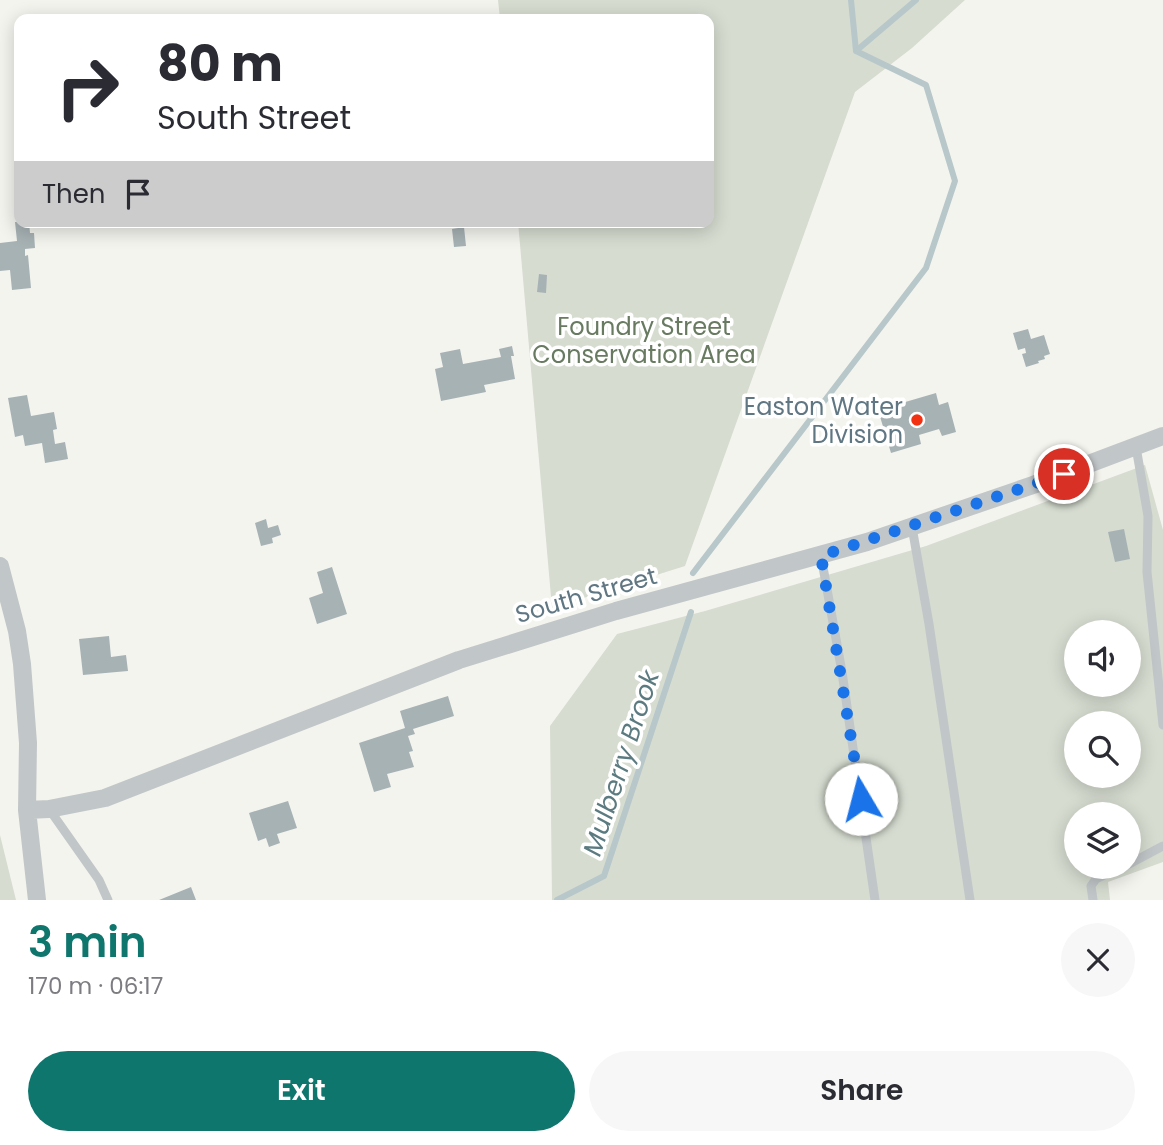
<!DOCTYPE html>
<html lang="en">
<head>
<meta charset="utf-8">
<style>
	:root { --surface:#fff; --page:#f7f7f7; --text:#2b2b33; --muted:#7c7c81; --accent:#0f766e }
	body { margin:0; font-family:Poppins,sans-serif; background:var(--page); color:var(--text); height:100vh; display:flex; flex-direction:column; font-size:26px; white-space:nowrap }
	* { box-sizing:border-box; margin:0 }
	p { font-size:23px; color:var(--muted) }
	.icon { flex:none; width:38px; height:38px; fill:none; stroke:currentColor; stroke-width:2; stroke-linecap:round; stroke-linejoin:round }
	.map { position:relative; height:900px; overflow:hidden }
	.side { display:flex; flex-direction:column; background:var(--surface); flex:1 }
	.side>* { flex:none }
	.top-card { position:absolute; left:14px; top:14px; width:700px; height:214px; border-radius:14px; box-shadow:0 4px 18px #0003; background:#fff; color:var(--text); overflow:hidden }
	.fabs { position:absolute; left:1064px; top:620px; display:grid; gap:14px }
	.fabs a { display:grid; place-items:center; width:77px; height:77px; border-radius:50%; background:var(--surface); box-shadow:0 4px 18px #0003; font-size:35px }
	.pin { position:absolute; display:grid; place-items:center; width:60px; height:60px; color:#fff; margin:-30px; border:4px solid #fff; border-radius:50%; box-shadow:0 2px 7px #0007 }
	.me { position:absolute; width:77px; margin:-38px; rotate:352deg; stroke-linejoin:round; filter:drop-shadow(0 0 5px #0008) }
	.turn { display:flex; align-items:center; gap:24px; height:147px; padding:0 28px; font-size:32px }
	.turn .icon { width:91px; height:91px; stroke-width:2.5 }
	.turn b { display:block; font-size:49px; line-height:60px }
	.then { display:flex; align-items:center; height:66px; padding:0 28px; background:#0003; gap:14px; font-size:26px }
	.round { display:grid; place-items:center; flex:none; width:74px; height:74px; border-radius:37px; background:var(--page) }
	.headline { display:flex; align-items:center; justify-content:space-between; height:119px; padding:0 28px }
	h1 { font-size:42px; font-weight:600; line-height:52px; color:var(--accent) }
	.action { display:flex; gap:14px; margin-top:auto; padding:14px 28px }
	.action a { flex:1; height:80px; border-radius:42px; background:var(--accent); color:#fff; font-size:28px; font-weight:600; line-height:80px; text-align:center }
	.action a+a { background:var(--page); color:var(--text) }
	.map>svg:first-child { display:block }
	.green { fill:#d6dcd0; fill-rule:evenodd }
	.lines { fill:none; stroke-linecap:round; stroke-linejoin:round }
	.stream { stroke:#b7c7ca; stroke-width:6 }
	.building { fill:#a7b2b5 }
	.lane { stroke:#c1c6c8; stroke-width:9 }
	.street { stroke:#c1c6c8; stroke-width:18 }
	.route { stroke:#1a73e8; stroke-width:12; stroke-dasharray:0 21.6 }
	.poi-dot { fill:#f23112; stroke:#fff; stroke-width:2.5 }
	.labels { text-anchor:middle; dominant-baseline:central; stroke-width:7; stroke-linejoin:round; paint-order:stroke }
	.park-label { font-size:24px; fill:#687a60; stroke:#fff }
	.poi-label { font-size:24px; fill:#607783; stroke:#fff; text-anchor:end }
	.street-label { font-size:24px; fill:#607783; stroke:#fff }
	.water-label { font-size:26px; font-style:italic; fill:#5c7b81; stroke:#fff }
</style>
</head>
<body>
<div class="map">
<svg width="1163" height="900" viewBox="0 0 1163 900">
	<rect width="100%" height="100%" fill="#f4f4ef"/>
	<path class="green" d="M 498,0 L 965,0 L 912,48 L 855,92 L 685,566 L 552,608 L 518,222 L 709,222 L 709,19 L 500,19 Z
		M 1145,465 L 1163,530 L 1163,862 L 1108,882 L 1110,900 L 552,900 L 550,726 L 617,634 L 705,611 L 926,546 ZM 1076,632 L 1129,632 L 1129,684 L 1076,684 ZM 1076,723 L 1129,723 L 1129,775 L 1076,775 ZM 1076,814 L 1129,814 L 1129,866 L 1076,866 Z
		M 0,835 L 16,900 L 0,900 Z"/>
	<g class="lines">
		<path class="stream" d="M 851,0 L 856,51
			M 856,51 L 916,0
			M 693,573 L 926,268 L 955,181 L 926,85 L 856,51
			M 557,900 L 604,876 L 691,612"/>
	</g>
	<path class="building" d="M 15,222 L 29,222 L 30,233 L 34,233 L 35,248 L 25,249 L 25,256 L 28,255 L 31,288 L 12,290 L 10,270 L 0,271 L 0,243 L 17,241 Z
		M 464,227 L 466,246 L 454,247 L 452,229 Z
		M 539,274 L 547,275 L 546,293 L 537,292 Z
		M 1028,329 L 1031,339 L 1044,335 L 1050,354 L 1044,356 L 1045,359 L 1038,361 L 1039,363 L 1026,367 L 1022,354 L 1026,353 L 1025,348 L 1018,350 L 1013,333 Z
		M 512,346 L 514,356 L 511,356 L 515,379 L 484,385 L 486,392 L 441,401 L 435,369 L 443,367 L 440,353 L 460,349 L 463,364 L 501,357 L 499,349 Z
		M 936,393 L 939,405 L 948,402 L 956,432 L 942,436 L 939,429 L 919,435 L 921,444 L 891,453 L 878,410 Z
		M 27,395 L 31,416 L 54,412 L 57,429 L 53,430 L 55,444 L 65,442 L 68,459 L 45,463 L 42,443 L 25,446 L 23,435 L 15,437 L 8,398 Z
		M 266,519 L 268,528 L 278,525 L 281,535 L 272,538 L 273,543 L 261,546 L 255,523 Z
		M 1124,529 L 1130,559 L 1115,562 L 1108,532 Z
		M 332,567 L 347,614 L 317,624 L 309,598 L 323,593 L 317,572 Z
		M 109,636 L 111,657 L 126,655 L 128,671 L 83,675 L 79,639 Z
		M 448,696 L 454,716 L 413,729 L 415,734 L 408,736 L 413,751 L 409,752 L 414,767 L 387,774 L 391,787 L 374,792 L 359,743 L 405,728 L 400,711 Z
		M 288,801 L 297,828 L 277,834 L 280,843 L 269,847 L 266,838 L 258,841 L 249,813 Z
		M 191,887 L 196,900 L 159,900 Z"/>
	<g class="lines">
		<path class="lane" d="M 1136,447 L 1148,516 L 1147,572 L 1163,725
			M 912,527 L 929,624 L 970,900
			M 821,556 L 842,672 L 875,900
			M 49,809 L 99,880 L 108,900
			M 1129,864 L 1163,846
			M 1093,900 L 1091,886 L 1096,879 L 1123,866"/>
		<path class="street" d="M 0,566 L 17,631 L 22,664 L 28,743 L 27,810 L 37,900
			M 27,810 L 49,809 L 105,798 L 459,660 L 616,611 L 867,542 L 1033,485 L 1163,436"/>
	</g>
	<g class="lines">
		<path class="route" d="M 861,799 L 821,556 L 1064,474"/>
	</g>
	<circle class="poi-dot" cx="917" cy="420" r="7"/>
	<g class="labels">
		<g class="park-label">
			<text x="644" y="326">Foundry Street<tspan x="644" dy="28">Conservation Area</tspan></text>
		</g>
		<g class="poi-label">
			<text x="903" y="406">Easton Water<tspan x="903" dy="28">Division</tspan></text>
		</g>
		<g class="street-label">
			<text transform="translate(586 595) rotate(-16)">South Street</text>
		</g>
		<g class="water-label">
			<text transform="translate(621 763) rotate(-72)">Mulberry Brook</text>
		</g>
	</g>
</svg>
<div class="fabs">
<a><svg class="icon" aria-label="sound" viewBox="0 0 24 24"><path d="M4 9h4l5-4v14l-5-4H4zM17 9q2 3 0 6"/></svg></a>
<a><svg class="icon" aria-label="search" viewBox="0 0 24 24"><circle cx="10" cy="10" r="6"/><path d="M15 15l6 6"/></svg></a>
<a><svg class="icon" aria-label="layers" viewBox="0 0 24 24"><path d="M12 4l9 5-9 5-9-5zM3 14l9 5 9-5"/></svg></a>
</div>
<div class="pin" style="left:1064px;top:474px;background:#d93025"><svg class="icon" aria-label="arrive" viewBox="0 0 24 24"><path d="M6 21V4h12l-3 4 3 4H6"/></svg></div>
<svg class="me" style="left:861px;top:799px" viewBox="-20 -20 40 40"><circle r="19" fill="#fff"/><path d="M0-13L10 11 0 6-10 11z" fill="#1a73e8"/></svg>
<div class="top-card">
<div class="turn"><svg class="icon" aria-label="right" viewBox="0 0 24 24"><path d="M7 20v-9h11M14 6l5 5-5 5"/></svg><div><b>80 m</b>South Street</div></div>
<div class="then">Then<svg class="icon" aria-label="arrive" viewBox="0 0 24 24"><path d="M6 21V4h12l-3 4 3 4H6"/></svg></div>
</div>
</div>
<section class="side">
<div class="headline"><div><h1>3 min</h1><p>170 m · 06:17</p></div><a class="round"><svg class="icon" aria-label="close" viewBox="0 0 24 24"><path d="M6 6l12 12M18 6L6 18"/></svg></a></div>
<div class="action"><a>Exit</a><a>Share</a></div>
</section>
</body>
</html>
